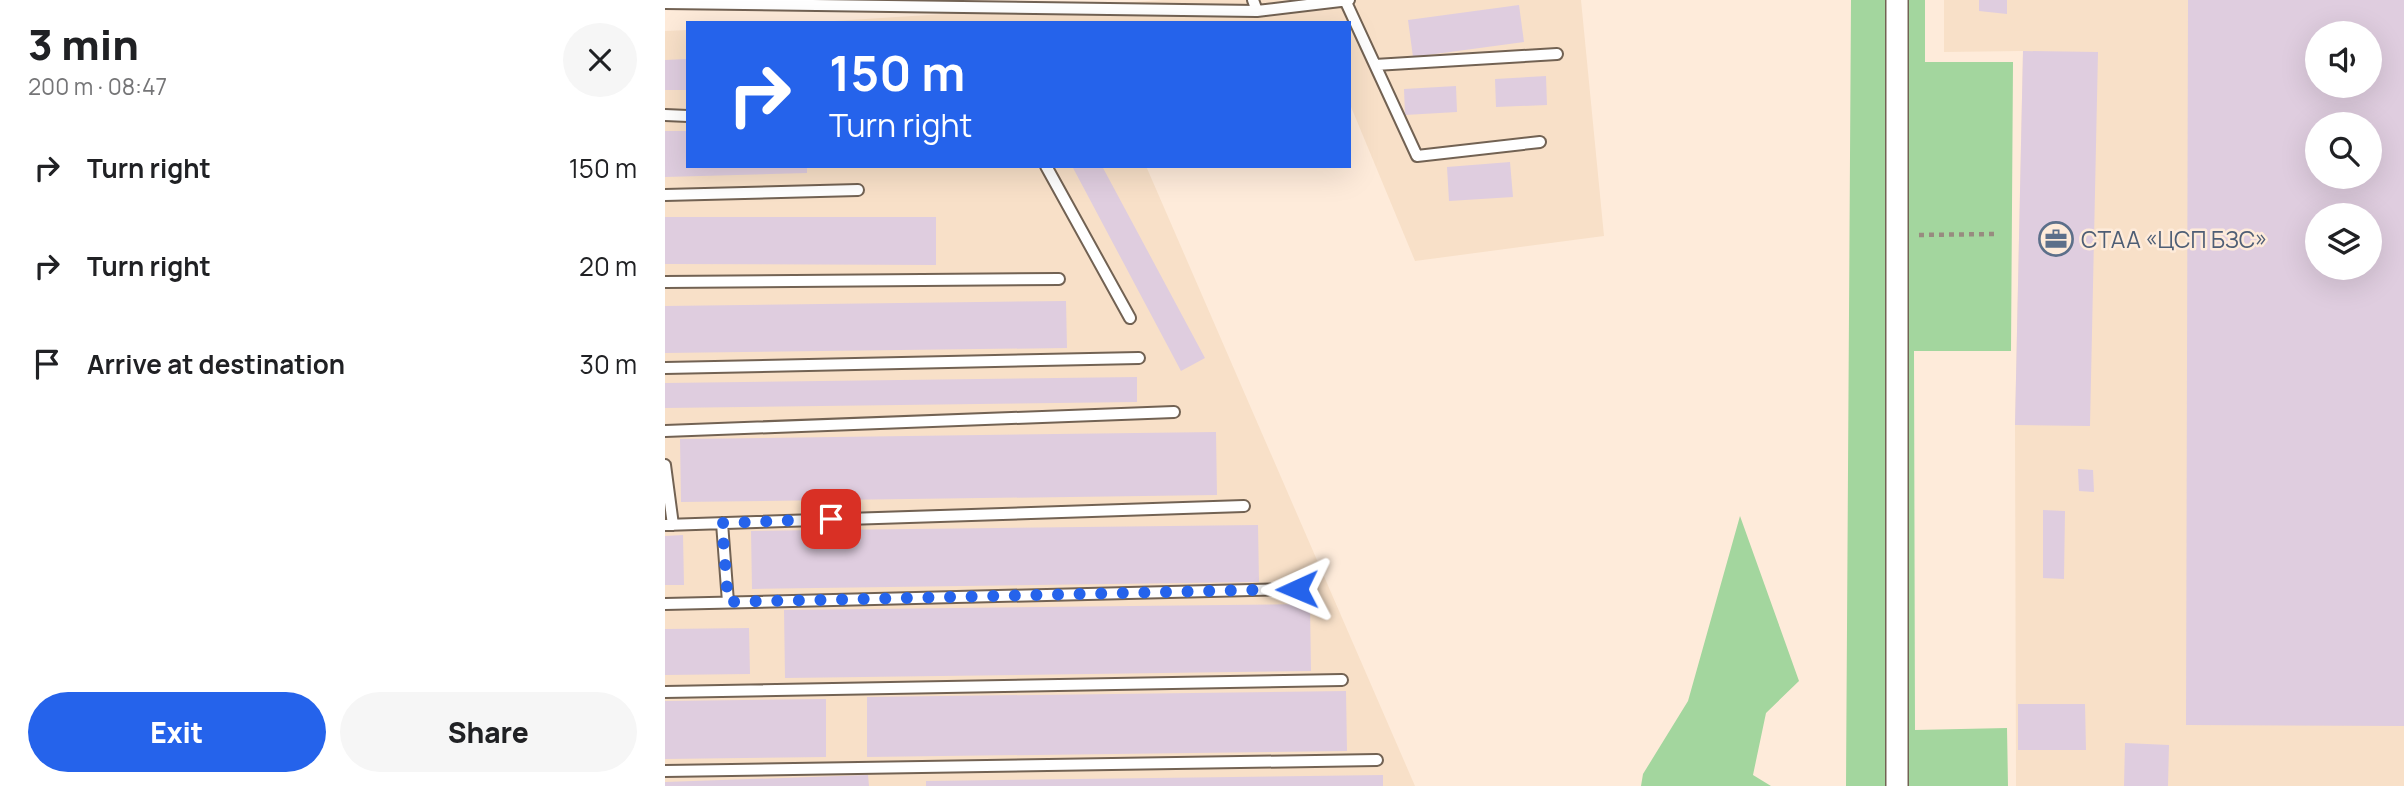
<!DOCTYPE html>
<html lang="en">
<head>
<meta charset="utf-8">
<style>
	:root { --surface:#fff; --page:#f6f6f6; --text:#202124; --muted:#757577; --accent:#2563eb }
	body { margin:0; font-family:Manrope,sans-serif; background:var(--page); color:var(--text); height:100vh; display:flex; flex-direction:column; font-size:26px; white-space:nowrap }
	* { box-sizing:border-box; margin:0 }
	p { font-size:23px; color:var(--muted) }
	.icon { flex:none; width:38px; height:38px; fill:none; stroke:currentColor; stroke-width:2; stroke-linecap:round; stroke-linejoin:round }
	.map { position:relative; flex:1; overflow:hidden }
	.details { display:flex; flex-direction:column; background:var(--surface); width:665px }
	.details>* { flex:none }
	.hud { position:absolute; left:21px; top:21px; width:665px; height:147px; border-radius:0px; box-shadow:0 7px 28px #0002; background:#2563eb; color:#fff; overflow:hidden }
	.controls { position:absolute; left:1640px; top:21px; display:grid; gap:14px }
	.controls a { display:grid; place-items:center; width:77px; height:77px; border-radius:50%; background:var(--surface); box-shadow:0 7px 28px #0002; font-size:35px }
	.pin { position:absolute; display:grid; place-items:center; width:60px; height:60px; color:#fff; margin:-30px; border-radius:14px; box-shadow:0 4px 10px #0006 }
	.me { position:absolute; width:77px; margin:-38px; rotate:269deg; stroke-linejoin:round; filter:drop-shadow(0 0 5px #0008) }
	.turn { display:flex; align-items:center; gap:24px; height:147px; padding:0 28px; font-size:32px }
	.turn .icon { width:91px; height:91px; stroke-width:2.5 }
	.turn b { display:block; font-size:49px; line-height:60px }
	.round { display:grid; place-items:center; flex:none; width:74px; height:74px; border-radius:37px; background:var(--page) }
	.summary { display:flex; align-items:center; justify-content:space-between; height:119px; padding:0 28px }
	h1 { font-size:42px; font-weight:800; line-height:52px }
	.action { display:flex; gap:14px; margin-top:auto; padding:14px 28px }
	.action a { flex:1; height:80px; border-radius:42px; background:var(--accent); color:#fff; font-size:28px; font-weight:800; line-height:80px; text-align:center }
	.action a+a { background:var(--page); color:var(--text) }
	ul { padding:0; list-style:none }
	li { display:flex; align-items:center; gap:21px; height:98px; padding:0 28px }
	li div { flex:1 }
	li b { display:block; font-size:26px }
	li em { font-style:normal }
	main { display:flex; flex:1; min-height:0 }
	.map>svg:first-child { display:block }
	.built { fill:#f8e0c8; fill-rule:evenodd }
	.green { fill:#a3d69e }
	.building { fill:#dfcddf; fill-rule:evenodd }
	.lines { fill:none; stroke-linecap:round; stroke-linejoin:round }
	.service-casing { stroke:#726253; stroke-width:14 }
	.minor-casing { stroke:#726253; stroke-width:24 }
	.path { stroke:#988b7f; stroke-width:4.5; stroke-dasharray:5 5; stroke-linecap:butt }
	.service { stroke:#fff; stroke-width:10 }
	.minor { stroke:#fff; stroke-width:21 }
	.route { stroke:#2563eb; stroke-width:12; stroke-dasharray:0 21.6 }
	.labels { text-anchor:middle; dominant-baseline:central; stroke-width:5; stroke-linejoin:round; paint-order:stroke }
	.service-label { font-size:23px; fill:#4e5e75; stroke:#feebda; text-anchor:start }
</style>
</head>
<body>
<main>
<section class="details">
<div class="summary"><div><h1>3 min</h1><p>200 m · 08:47</p></div><a class="round"><svg class="icon" aria-label="close" viewBox="0 0 24 24"><path d="M6 6l12 12M18 6L6 18"/></svg></a></div>
<ul>
<li><svg class="icon" aria-label="right" viewBox="0 0 24 24"><path d="M7 20v-9h11M14 6l5 5-5 5"/></svg><div><b>Turn right</b></div><em>150 m</em></li>
<li><svg class="icon" aria-label="right" viewBox="0 0 24 24"><path d="M7 20v-9h11M14 6l5 5-5 5"/></svg><div><b>Turn right</b></div><em>20 m</em></li>
<li><svg class="icon" aria-label="arrive" viewBox="0 0 24 24"><path d="M6 21V4h12l-3 4 3 4H6"/></svg><div><b>Arrive at destination</b></div><em>30 m</em></li>
</ul>
<div class="action"><a>Exit</a><a>Share</a></div>
</section>
<div class="map">
<svg width="1739" height="786" viewBox="0 0 1739 786">
	<rect width="100%" height="100%" fill="#feebda"/>
	<path class="built" d="M 499,0 L 916,0 L 939,236 L 750,261 L 684,102 L 684,23 L 138,23 Z
		M 1279,0 L 1739,0 L 1739,786 L 1351,786 L 1350,425 L 1358,51 L 1279,52 ZM 1652,33 L 1704,33 L 1704,86 L 1652,86 ZM 1652,124 L 1704,124 L 1704,177 L 1652,177 ZM 1652,215 L 1704,215 L 1704,268 L 1652,268 Z
		M 23,30 L 23,166 L 481,166 L 750,786 L 0,786 L 0,31 Z"/>
	<path class="green" d="M 1186,0 L 1260,0 L 1260,62 L 1348,62 L 1346,351 L 1249,351 L 1250,730 L 1342,728 L 1343,786 L 1181,786 Z
		M 1075,516 L 1134,681 L 1101,713 L 1088,775 L 1106,786 L 976,786 L 978,774 L 1023,701 Z"/>
	<path class="building" d="M 1314,0 L 1342,0 L 1342,14 L 1314,11 Z
		M 1523,0 L 1739,0 L 1739,726 L 1521,725 ZM 1652,33 L 1704,33 L 1704,86 L 1652,86 ZM 1652,124 L 1704,124 L 1704,177 L 1652,177 ZM 1652,215 L 1704,215 L 1704,268 L 1652,268 Z
		M 854,5 L 859,42 L 748,57 L 743,20 Z
		M 1358,51 L 1433,52 L 1425,426 L 1350,425 Z
		M 21,59 L 21,90 L 0,90 L 0,60 Z
		M 881,76 L 882,105 L 831,107 L 830,79 Z
		M 791,86 L 792,112 L 740,115 L 739,89 Z
		M 0,131 L 23,131 L 23,166 L 142,166 L 142,173 L 0,177 Z
		M 845,162 L 848,197 L 784,201 L 782,167 Z
		M 407,166 L 437,166 L 540,358 L 516,371 Z
		M 0,217 L 271,217 L 271,265 L 0,264 Z
		M 401,301 L 402,348 L 0,353 L 0,306 Z
		M 472,377 L 472,402 L 0,408 L 0,383 Z
		M 551,432 L 552,495 L 16,502 L 15,439 Z
		M 1413,469 L 1428,470 L 1429,492 L 1414,491 Z
		M 1378,510 L 1400,511 L 1399,579 L 1378,578 Z
		M 593,525 L 594,582 L 87,589 L 86,531 Z
		M 18,535 L 19,585 L 0,585 L 0,536 Z
		M 645,604 L 646,671 L 120,678 L 119,610 Z
		M 84,628 L 85,674 L 0,675 L 0,629 Z
		M 681,691 L 682,751 L 202,757 L 202,697 Z
		M 161,699 L 161,757 L 0,759 L 0,701 Z
		M 1353,704 L 1420,704 L 1421,750 L 1353,750 Z
		M 1460,743 L 1504,745 L 1503,786 L 1459,786 Z
		M 203,775 L 204,786 L 0,786 L 0,782 Z
		M 718,775 L 718,786 L 261,786 L 261,781 Z"/>
	<g class="lines">
		<g class="service-casing">
			<path id="service" d="M 680,0 L 752,156 L 875,142
				M 0,3 L 592,11 L 588,0
				M 592,11 L 684,0
				M 710,65 L 892,54
				M 0,115 L 23,116
				M 381,166 L 465,318
				M 0,195 L 193,190
				M 0,282 L 394,279
				M 0,368 L 474,358
				M 0,431 L 509,412
				M 0,465 L 8,525
				M 57,523 L 63,602
				M 0,525 L 579,506
				M 0,604 L 632,589
				M 0,692 L 677,680
				M 0,771 L 712,760"/>
		</g>
		<g class="minor-casing">
			<path id="minor" d="M 1232,0 L 1232,786"/>
		</g>
		<path class="path" d="M 1254,235 L 1330,234"/>
		<use href="#service" class="service"/>
		<use href="#minor" class="minor"/>
	</g>
	<g class="lines">
		<path class="route" d="M 166,519 L 57,523 L 63,602 L 632,589"/>
	</g>
	<defs>
		<g id="office-ring" transform="scale(1.75)"><circle r="9.5" fill="#feebda" stroke="#5c6f8a" stroke-width="1.5"/><path d="M-6-3h4V-5.5h4V-3h4V5H-6ZM-1-4.5V-3h2v-1.5ZM-6 0V1H6V0Z" fill="#5c6f8a"/></g>
	</defs>
	<g fill-rule="evenodd">
		<use href="#office-ring" x="1391" y="239"/>
	</g>
	<g class="labels">
		<g class="service-label">
			<text x="1416" y="239">СТАА «ЦСП БЗС»</text>
		</g>
	</g>
</svg>
<div class="controls">
<a><svg class="icon" aria-label="sound" viewBox="0 0 24 24"><path d="M4 9h4l5-4v14l-5-4H4zM17 9q2 3 0 6"/></svg></a>
<a><svg class="icon" aria-label="search" viewBox="0 0 24 24"><circle cx="10" cy="10" r="6"/><path d="M15 15l6 6"/></svg></a>
<a><svg class="icon" aria-label="layers" viewBox="0 0 24 24"><path d="M12 4l9 5-9 5-9-5zM3 14l9 5 9-5"/></svg></a>
</div>
<div class="pin" style="left:166px;top:519px;background:#d93025"><svg class="icon" aria-label="arrive" viewBox="0 0 24 24"><path d="M6 21V4h12l-3 4 3 4H6"/></svg></div>
<svg class="me" style="left:632px;top:589px" viewBox="-20 -20 40 40"><path d="M0-17L14 15 0 8-14 15z" fill="#2563eb" stroke="#fff" stroke-width="4"/></svg>
<div class="hud">
<div class="turn"><svg class="icon" aria-label="right" viewBox="0 0 24 24"><path d="M7 20v-9h11M14 6l5 5-5 5"/></svg><div><b>150 m</b>Turn right</div></div>
</div>
</div>
</main>
</body>
</html>
